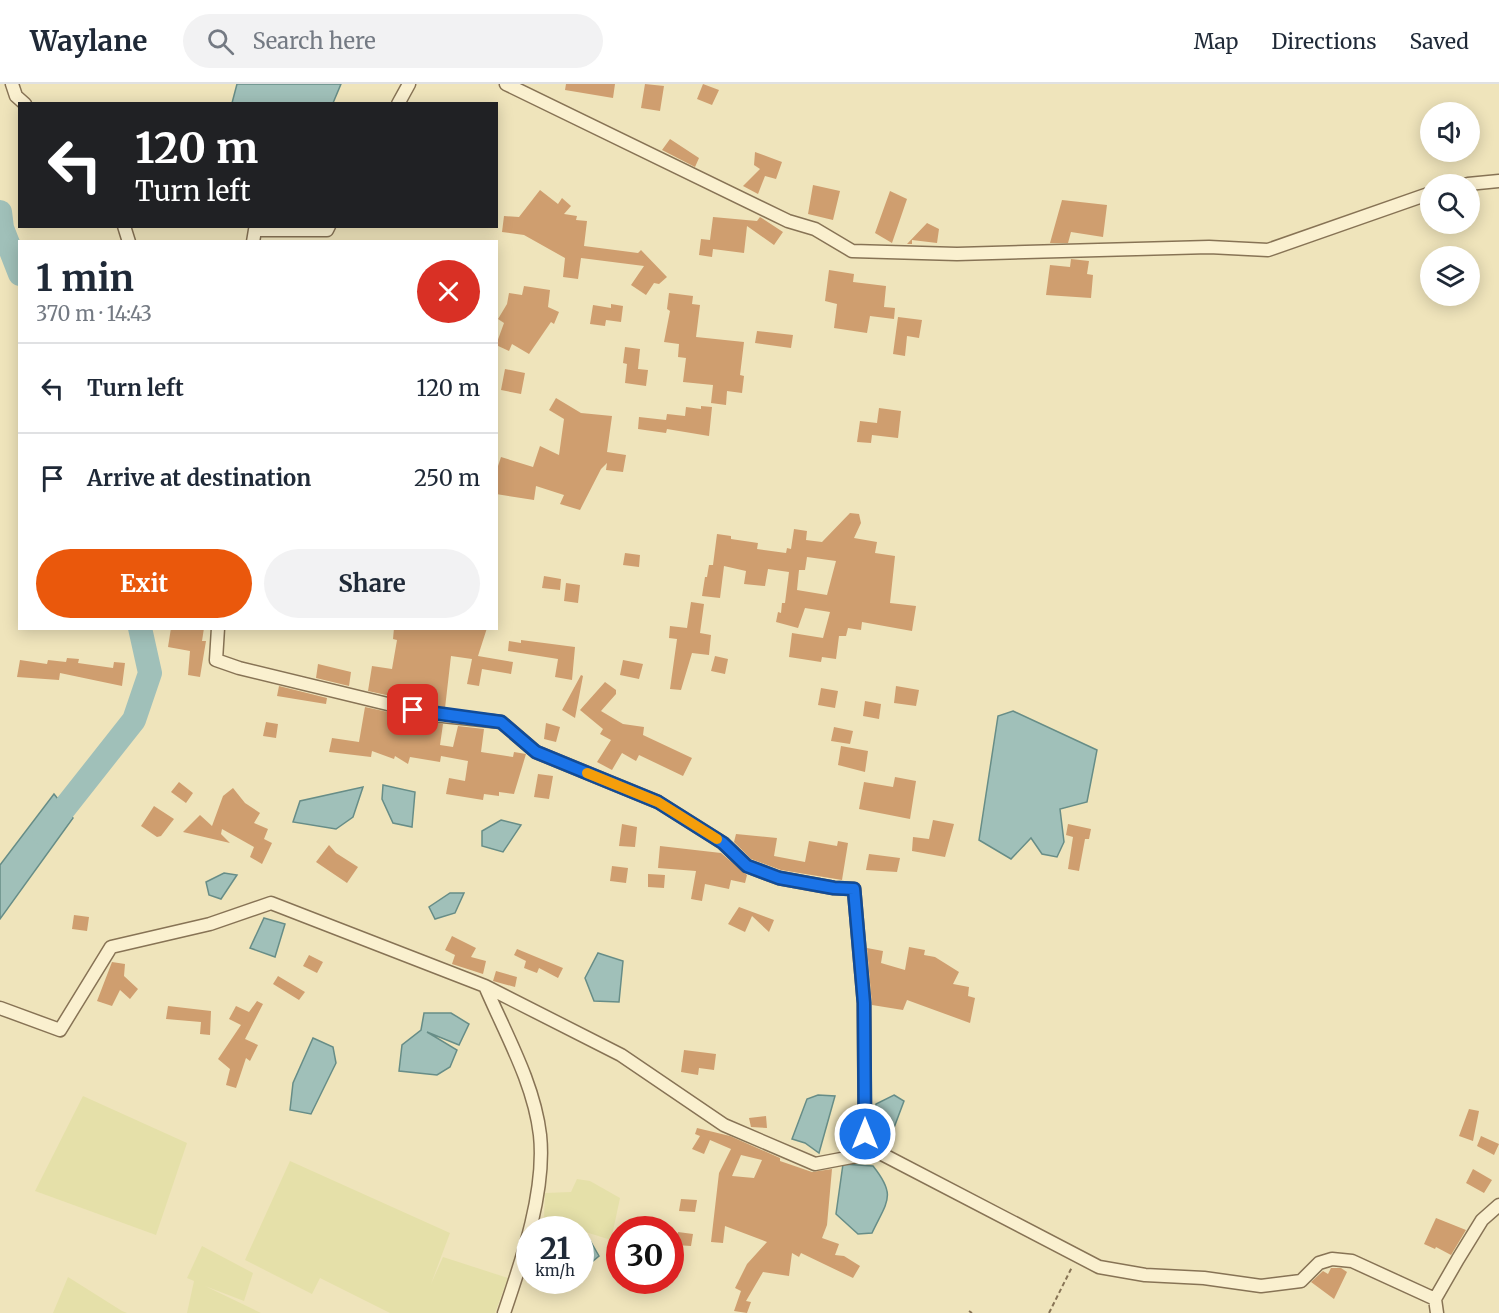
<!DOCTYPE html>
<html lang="en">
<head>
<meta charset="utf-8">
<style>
	:root { --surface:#fff; --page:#f2f2f3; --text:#1f2937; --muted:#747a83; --line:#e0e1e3; --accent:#ea580c }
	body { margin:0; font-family:Merriweather,serif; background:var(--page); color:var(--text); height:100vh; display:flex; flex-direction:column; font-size:22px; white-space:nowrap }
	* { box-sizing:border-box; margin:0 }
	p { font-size:20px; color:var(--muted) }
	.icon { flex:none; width:33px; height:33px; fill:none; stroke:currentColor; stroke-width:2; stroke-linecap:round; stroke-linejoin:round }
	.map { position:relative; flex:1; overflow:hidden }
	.panel { position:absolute; left:18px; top:156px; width:480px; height:390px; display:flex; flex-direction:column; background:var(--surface); border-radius:0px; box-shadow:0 3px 15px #0003 }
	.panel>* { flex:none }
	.banner { position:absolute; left:18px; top:18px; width:480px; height:126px; border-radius:0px; box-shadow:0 3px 15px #0003; background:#202124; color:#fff; overflow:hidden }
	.tools { position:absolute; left:1420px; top:18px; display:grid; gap:12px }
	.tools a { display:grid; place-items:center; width:60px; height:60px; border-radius:50%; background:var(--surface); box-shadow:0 3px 15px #0003; font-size:30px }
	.speed { position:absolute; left:516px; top:1132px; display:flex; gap:12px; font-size:30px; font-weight:700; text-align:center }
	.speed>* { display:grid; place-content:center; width:78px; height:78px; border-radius:50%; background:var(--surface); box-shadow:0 3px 15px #0003; line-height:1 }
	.speed small { font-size:15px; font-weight:400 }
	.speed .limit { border:9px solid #d22; background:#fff; color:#111 }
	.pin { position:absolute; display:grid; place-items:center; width:51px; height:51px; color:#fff; margin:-26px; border-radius:12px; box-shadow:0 3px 9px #0006 }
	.me { position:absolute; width:66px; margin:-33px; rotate:0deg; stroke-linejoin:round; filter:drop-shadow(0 0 4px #0008) }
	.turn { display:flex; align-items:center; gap:21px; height:126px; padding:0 18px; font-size:27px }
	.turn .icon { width:78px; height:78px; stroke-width:2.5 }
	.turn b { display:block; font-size:42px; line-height:51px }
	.round { display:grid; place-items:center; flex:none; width:63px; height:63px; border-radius:32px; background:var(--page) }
	.headline { display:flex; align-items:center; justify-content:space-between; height:102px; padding:0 18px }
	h1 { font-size:36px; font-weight:700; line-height:45px }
	.primary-button { display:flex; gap:12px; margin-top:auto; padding:12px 18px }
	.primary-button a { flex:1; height:69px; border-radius:36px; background:var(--accent); color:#fff; font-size:24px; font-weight:700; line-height:69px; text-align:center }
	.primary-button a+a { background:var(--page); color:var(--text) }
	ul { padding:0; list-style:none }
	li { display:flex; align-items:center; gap:18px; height:90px; padding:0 18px; border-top:2px solid var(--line) }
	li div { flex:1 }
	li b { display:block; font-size:22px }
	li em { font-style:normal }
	header { display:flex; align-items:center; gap:36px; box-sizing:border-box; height:84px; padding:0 30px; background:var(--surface); border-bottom:2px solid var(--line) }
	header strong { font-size:28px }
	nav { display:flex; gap:33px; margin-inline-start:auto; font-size:21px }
	.search { width:420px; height:54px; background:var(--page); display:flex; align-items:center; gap:15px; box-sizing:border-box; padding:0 21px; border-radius:33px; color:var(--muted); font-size:22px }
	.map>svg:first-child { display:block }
	.farmland { fill:#e5e0a9 }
	.water { fill:#a0c0b9; stroke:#678d87; stroke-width:1.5 }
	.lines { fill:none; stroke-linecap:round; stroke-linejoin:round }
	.river { stroke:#a0c0b9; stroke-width:24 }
	.building { fill:#cf9e6f; fill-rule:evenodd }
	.minor-casing { stroke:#877355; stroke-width:15 }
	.path { stroke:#877355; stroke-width:2; stroke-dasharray:4.5 3; stroke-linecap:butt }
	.minor { stroke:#faf0cf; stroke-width:12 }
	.route-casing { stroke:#114b97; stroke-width:15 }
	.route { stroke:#1a73e8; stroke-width:10 }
	.slow { stroke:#f59e0b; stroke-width:10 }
</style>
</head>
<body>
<header>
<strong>Waylane</strong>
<div class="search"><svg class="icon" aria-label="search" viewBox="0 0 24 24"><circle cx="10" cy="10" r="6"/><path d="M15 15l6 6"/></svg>Search here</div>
<nav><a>Map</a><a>Directions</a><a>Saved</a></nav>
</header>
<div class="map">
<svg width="1499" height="1229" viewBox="0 0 1499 1229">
	<rect width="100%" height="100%" fill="#efe4bb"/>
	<path class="farmland" d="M 83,1012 L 187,1059 L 156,1151 L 35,1107 Z
		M 290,1077 L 450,1149 L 431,1200 L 443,1173 L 508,1194 L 495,1229 L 390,1229 L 320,1194 L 312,1210 L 245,1176 Z
		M 577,1095 L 590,1097 L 620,1114 L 611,1156 L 544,1135 L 545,1109 L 571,1108 Z
		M 202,1162 L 253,1189 L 244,1217 L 205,1202 L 261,1229 L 187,1229 L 194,1197 L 187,1194 Z
		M 68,1193 L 122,1227 L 127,1229 L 53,1229 Z"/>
	<path class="water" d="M 237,0 L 341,0 L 333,19 L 232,19 Z
		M 1013,627 L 1097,666 L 1087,718 L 1060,725 L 1064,758 L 1057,773 L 1042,770 L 1031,754 L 1011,775 L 979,756 L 998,632 Z
		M 383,701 L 415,708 L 412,743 L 393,739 L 382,715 Z
		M 363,703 L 353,733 L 336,745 L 293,738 L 300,717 Z
		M 54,710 L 73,734 L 0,835 L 0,781 Z
		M 501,736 L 521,741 L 503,768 L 482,762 L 482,747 Z
		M 224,789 L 237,791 L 221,815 L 209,811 L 206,798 Z
		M 450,809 L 464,809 L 455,829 L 435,835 L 429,823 Z
		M 264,834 L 285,840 L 275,873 L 250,864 Z
		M 598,869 L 623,877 L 619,918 L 594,917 L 585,894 Z
		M 424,929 L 451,929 L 469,940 L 459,961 L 427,948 L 457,966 L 450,983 L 437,991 L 399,987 L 402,961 L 421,946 Z
		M 313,954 L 333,963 L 336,979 L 311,1030 L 290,1026 L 293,999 Z
		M 818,1011 L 835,1012 L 819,1069 L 805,1059 L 792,1055 L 807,1015 Z
		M 894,1011 L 904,1017 L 889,1057 L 873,1050 L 876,1020 Z
		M 843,1080 L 873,1082 C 897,1112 887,1117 872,1149 L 858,1150 L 836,1130 Z
		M 587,1151 L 599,1172 L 581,1187 L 581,1152 Z"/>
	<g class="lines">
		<path class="river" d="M 0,128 L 2,144 L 20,190
			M 44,750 L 134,636 L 150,589 L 140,544"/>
	</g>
	<path class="building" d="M 566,0 L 615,0 L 613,14 L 565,6 Z
		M 645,0 L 664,2 L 660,27 L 641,24 Z
		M 703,0 L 719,6 L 712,21 L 697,15 Z
		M 670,55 L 699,74 L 695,83 L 662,66 Z
		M 755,68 L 782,78 L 776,95 L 765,92 L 758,110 L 743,102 L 760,85 L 754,81 Z
		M 813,101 L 840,107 L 833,136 L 808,130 Z
		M 540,106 L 558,120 L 562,114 L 571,122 L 564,130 L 577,132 L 576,136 L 587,137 L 584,162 L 638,169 L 641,166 L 667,193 L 659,200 L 654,199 L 646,211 L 631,201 L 644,182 L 581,174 L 578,195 L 563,193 L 565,174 L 524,151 L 502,148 L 504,132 L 519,133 Z
		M 890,107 L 907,115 L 892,159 L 875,149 Z
		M 1062,116 L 1107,121 L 1103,153 L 1071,148 L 1068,159 L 1050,159 Z
		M 713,133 L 757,137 L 760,133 L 783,148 L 774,161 L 747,142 L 744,169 L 713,165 L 712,173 L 699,171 L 701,155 L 710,156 Z
		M 927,139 L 939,145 L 937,159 L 912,156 L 912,160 L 907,160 Z
		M 1071,175 L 1089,177 L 1087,190 L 1093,191 L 1091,214 L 1046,211 L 1050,181 L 1070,183 Z
		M 829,186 L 854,190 L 853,198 L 886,202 L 884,223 L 895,224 L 894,235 L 870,232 L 867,249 L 834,244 L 837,220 L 825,217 Z
		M 524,202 L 550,206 L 548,223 L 559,228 L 554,240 L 551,238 L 529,270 L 512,260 L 509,267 L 496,261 L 504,239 L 498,235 L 507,220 L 509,209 L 522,211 Z
		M 669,209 L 693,212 L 692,220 L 700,221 L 696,253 L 744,258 L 740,291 L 744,292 L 742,309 L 727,307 L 726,321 L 711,319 L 713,301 L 683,298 L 686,274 L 678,273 L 679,260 L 664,258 L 670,227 L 667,225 Z
		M 611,220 L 623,222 L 621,238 L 606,236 L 605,242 L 590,240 L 593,221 L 611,224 Z
		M 898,233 L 922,236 L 919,254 L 907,252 L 905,272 L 893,270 Z
		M 757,247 L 793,251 L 791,264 L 755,259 Z
		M 625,263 L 640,265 L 638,285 L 648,286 L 646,302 L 625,299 L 627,280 L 623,279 Z
		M 505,285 L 525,289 L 521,310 L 501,306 Z
		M 556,314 L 581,329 L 612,332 L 607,368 L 626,371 L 623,388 L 606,386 L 607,379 L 601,385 L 580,426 L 560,420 L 564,411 L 536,402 L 534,416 L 496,410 L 496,388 L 501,373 L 533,383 L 540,362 L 559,371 L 564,335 L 549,326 Z
		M 701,322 L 712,323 L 709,352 L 667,345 L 666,349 L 638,345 L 639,333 L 666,336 L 667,330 L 685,332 L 686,323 L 701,325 Z
		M 879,324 L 901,327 L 898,354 L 872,351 L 871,359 L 857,358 L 860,337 L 877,339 Z
		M 850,429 L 859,430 L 861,439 L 854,454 L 877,458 L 875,469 L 895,472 L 890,519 L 916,522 L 912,547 L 862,538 L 861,546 L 848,544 L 846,552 L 839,552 L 836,575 L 822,573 L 821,578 L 789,573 L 792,549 L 823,554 L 830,528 L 805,524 L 798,544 L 776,538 L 778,528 L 781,529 L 782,519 L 785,519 L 789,488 L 768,485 L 765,502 L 744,500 L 746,487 L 724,482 L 720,514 L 702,512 L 705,493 L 707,493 L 709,481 L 713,481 L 717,450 L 731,452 L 731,455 L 758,459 L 757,465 L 786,469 L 787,464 L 791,465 L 794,445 L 807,447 L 806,456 L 822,458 ZM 807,473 L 836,477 L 827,511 L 797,506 L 799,486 L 805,486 Z
		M 625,469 L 640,471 L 639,483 L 623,481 Z
		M 544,492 L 561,495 L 560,506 L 542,504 Z
		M 566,499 L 580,501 L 578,519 L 564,517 Z
		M 691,518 L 704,520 L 700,549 L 711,551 L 709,571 L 692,569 L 681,606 L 670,605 L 677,555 L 669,554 L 670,542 L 687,544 Z
		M 171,544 L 204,544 L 202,557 L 206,557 L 200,593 L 188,591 L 190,567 L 168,563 Z
		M 394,544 L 487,544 L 478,572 L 513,578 L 511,590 L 482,585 L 479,602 L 467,600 L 472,575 L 451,572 L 445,624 L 368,607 L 372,582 L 392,585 L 397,556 L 393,555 Z
		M 521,556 L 575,563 L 572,596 L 555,593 L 558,575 L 508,567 L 509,557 L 521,559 Z
		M 715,572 L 728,575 L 725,590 L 711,587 Z
		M 67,574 L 79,575 L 78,579 L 113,584 L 114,578 L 125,579 L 122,602 L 60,589 L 59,596 L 17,593 L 20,576 L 47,580 L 48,576 L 66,578 Z
		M 623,576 L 643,580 L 639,595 L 620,591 Z
		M 318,580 L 351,588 L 349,602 L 316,594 Z
		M 581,591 L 583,592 L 575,634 L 562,626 Z
		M 605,598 L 616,606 L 616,610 L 601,627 L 623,640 L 644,643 L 643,651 L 692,674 L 683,692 L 639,671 L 636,677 L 622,669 L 612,686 L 597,678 L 611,656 L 600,650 L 603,645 L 580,626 Z
		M 279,602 L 327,614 L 326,620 L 277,612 Z
		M 896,602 L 919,606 L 916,622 L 894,619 Z
		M 821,604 L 838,607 L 835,624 L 818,621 Z
		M 865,617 L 881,620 L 879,635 L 863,632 Z
		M 365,623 L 443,640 L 440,661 L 453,663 L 458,642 L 484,645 L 481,668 L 513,673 L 514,668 L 526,670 L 514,710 L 499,708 L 499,712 L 484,710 L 483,716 L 446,710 L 449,694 L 465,697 L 468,677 L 441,672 L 440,678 L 410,673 L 408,680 L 395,672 L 394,675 L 372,667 L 371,673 L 329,668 L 332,654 L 359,658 Z
		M 266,638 L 278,640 L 276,654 L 263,652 Z
		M 546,639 L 560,643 L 556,658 L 544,655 Z
		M 834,643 L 853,647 L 850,660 L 831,657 Z
		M 841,662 L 868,667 L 865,688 L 838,681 Z
		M 538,690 L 553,692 L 549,715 L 534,713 Z
		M 895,693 L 916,697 L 910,735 L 859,725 L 864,698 L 893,703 Z
		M 179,698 L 193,709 L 186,719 L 171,708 Z
		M 233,704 L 245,719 L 260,729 L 254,739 L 268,745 L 264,755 L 272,759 L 262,780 L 250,773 L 254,763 L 222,745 L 221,750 L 230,759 L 183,748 L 200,731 L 212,742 L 223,712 Z
		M 154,722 L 174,735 L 161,752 L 157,753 L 141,742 Z
		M 933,736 L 954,740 L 945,773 L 912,767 L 913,753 L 929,755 Z
		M 622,740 L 637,743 L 635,763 L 619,762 Z
		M 1068,740 L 1091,745 L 1089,755 L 1085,755 L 1079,787 L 1068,785 L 1073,753 L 1066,751 Z
		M 736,750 L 777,754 L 774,772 L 805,778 L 809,757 L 837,762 L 838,757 L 848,759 L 842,796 L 781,786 L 751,775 L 734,758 Z
		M 329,761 L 336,769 L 358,783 L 347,799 L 316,778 Z
		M 660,762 L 721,769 L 747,791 L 745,799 L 731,796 L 729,805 L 705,800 L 702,817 L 691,815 L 696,787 L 658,784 Z
		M 869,770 L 900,774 L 897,788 L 866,786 Z
		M 612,782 L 628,784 L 626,799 L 610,797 Z
		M 648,790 L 665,791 L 664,804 L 648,803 Z
		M 739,823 L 774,836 L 769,848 L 752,832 L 745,848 L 728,840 Z
		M 74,831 L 89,833 L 87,847 L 72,845 Z
		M 452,852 L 476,864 L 471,873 L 486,877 L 483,890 L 452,880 L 455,871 L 445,866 Z
		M 909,863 L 925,866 L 924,871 L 935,873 L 959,888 L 953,900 L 969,903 L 968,912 L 975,914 L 970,939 L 907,916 L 903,926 L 872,921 L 867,864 L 883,867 L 881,879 L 905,886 Z
		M 517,865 L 563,884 L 558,894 L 539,884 L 537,889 L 524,884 L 526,877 L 514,871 Z
		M 309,871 L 323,878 L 317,889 L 303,882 Z
		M 112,878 L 125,880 L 124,892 L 138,905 L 130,915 L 120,906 L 112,922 L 97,917 Z
		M 496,887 L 517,893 L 515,903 L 493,897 Z
		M 278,892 L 305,908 L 299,916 L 273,900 Z
		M 257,917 L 263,920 L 245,955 L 258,961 L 250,977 L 246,974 L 236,1004 L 226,1001 L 230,985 L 218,975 L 241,941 L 229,935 L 236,922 L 249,928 Z
		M 168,922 L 211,927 L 210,951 L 200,950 L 201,938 L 166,935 Z
		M 684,966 L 716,970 L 714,986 L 699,984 L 698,991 L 681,988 Z
		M 1469,1025 L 1479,1027 L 1473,1057 L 1459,1052 Z
		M 766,1032 L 767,1044 L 751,1043 L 749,1034 Z
		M 697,1044 L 730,1052 L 780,1074 L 780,1077 L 812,1088 L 832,1085 L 827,1141 L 822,1154 L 839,1160 L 835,1171 L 844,1172 L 860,1182 L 853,1194 L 801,1169 L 799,1173 L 792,1169 L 789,1192 L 763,1188 L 746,1217 L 751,1218 L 747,1229 L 734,1227 L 741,1207 L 735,1204 L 747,1180 L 767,1158 L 725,1142 L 723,1159 L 711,1158 L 719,1089 L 731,1065 L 710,1056 L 704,1070 L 692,1065 L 700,1052 L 695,1050 ZM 741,1071 L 762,1076 L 754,1094 L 732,1092 Z
		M 1481,1052 L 1499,1060 L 1494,1071 L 1477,1062 Z
		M 1473,1085 L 1492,1096 L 1484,1109 L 1466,1099 Z
		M 681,1115 L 697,1116 L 695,1128 L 679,1127 Z
		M 1436,1134 L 1466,1146 L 1451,1171 L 1436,1163 L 1435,1165 L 1424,1160 Z
		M 678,1148 L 693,1150 L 691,1162 L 676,1161 Z
		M 1331,1184 L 1341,1184 L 1347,1188 L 1334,1215 L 1311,1198 L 1323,1187 L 1328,1190 Z"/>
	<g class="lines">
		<g class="minor-casing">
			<path id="minor" d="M 12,0 L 16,12 L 25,20
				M 506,0 L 788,137 L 815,145 L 852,167 L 957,170 L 1209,163 L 1268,166 L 1431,109
				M 398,20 L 409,0
				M 1468,100 L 1499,97
				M 124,142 L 129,158
				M 253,158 L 255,146 L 327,146 L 329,142
				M 218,544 L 216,576 L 239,584 L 433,631 L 501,638 L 536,668 L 658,718 L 723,759 L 747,782 L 779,794 L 834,804 L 854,805 L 864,919 L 865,1072
				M 485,902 L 621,971 L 724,1041 L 815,1080 L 878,1068 L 1099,1183 L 1145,1191 L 1204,1194 L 1261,1202 L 1301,1197 L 1319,1179 L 1332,1175 L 1352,1177 L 1435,1215
				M 0,924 L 60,946 L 111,863 L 210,840 L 271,819 L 485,902 C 505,949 534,999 540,1051 C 546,1107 522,1176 504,1229
				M 1437,1229 L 1435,1215 L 1458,1175 L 1482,1136 L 1499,1121"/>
		</g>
		<path class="path" d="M 969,1227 L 972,1229
			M 1049,1229 L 1072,1183"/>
		<use href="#minor" class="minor"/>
	</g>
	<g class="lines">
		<g class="route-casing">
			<path id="route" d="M 413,626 L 501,638 L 536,668 L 658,718 L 723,759 L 747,782 L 779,794 L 834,804 L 854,805 L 864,919 L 865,1050"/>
		</g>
		<use href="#route" class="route"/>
		<path class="slow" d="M 587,689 L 658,718 L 717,755"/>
	</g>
</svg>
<div class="tools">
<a><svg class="icon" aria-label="sound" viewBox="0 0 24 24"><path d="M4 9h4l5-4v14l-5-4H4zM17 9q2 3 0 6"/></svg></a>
<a><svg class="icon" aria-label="search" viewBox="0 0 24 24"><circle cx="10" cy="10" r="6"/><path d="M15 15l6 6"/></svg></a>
<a><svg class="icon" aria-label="layers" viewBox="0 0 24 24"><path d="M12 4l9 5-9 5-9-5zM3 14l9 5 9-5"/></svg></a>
</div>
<div class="speed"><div>21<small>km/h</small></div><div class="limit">30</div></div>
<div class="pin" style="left:413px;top:626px;background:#d93025"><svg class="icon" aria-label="arrive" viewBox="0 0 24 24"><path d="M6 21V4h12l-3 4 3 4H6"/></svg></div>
<svg class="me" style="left:865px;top:1050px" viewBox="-20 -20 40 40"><circle r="17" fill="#1a73e8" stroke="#fff" stroke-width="3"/><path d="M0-11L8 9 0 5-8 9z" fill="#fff"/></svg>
<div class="banner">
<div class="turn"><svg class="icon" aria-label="left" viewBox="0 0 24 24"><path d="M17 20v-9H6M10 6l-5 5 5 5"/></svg><div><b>120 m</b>Turn left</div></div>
</div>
<section class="panel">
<div class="headline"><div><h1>1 min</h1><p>370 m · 14:43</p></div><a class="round" style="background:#d93025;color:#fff"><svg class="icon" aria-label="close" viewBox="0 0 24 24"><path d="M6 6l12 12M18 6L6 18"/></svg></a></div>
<ul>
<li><svg class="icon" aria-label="left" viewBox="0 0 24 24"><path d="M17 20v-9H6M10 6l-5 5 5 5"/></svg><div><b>Turn left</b></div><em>120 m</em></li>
<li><svg class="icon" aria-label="arrive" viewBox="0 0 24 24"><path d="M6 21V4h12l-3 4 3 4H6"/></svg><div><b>Arrive at destination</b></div><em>250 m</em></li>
</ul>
<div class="primary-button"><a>Exit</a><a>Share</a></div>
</section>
</div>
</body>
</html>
